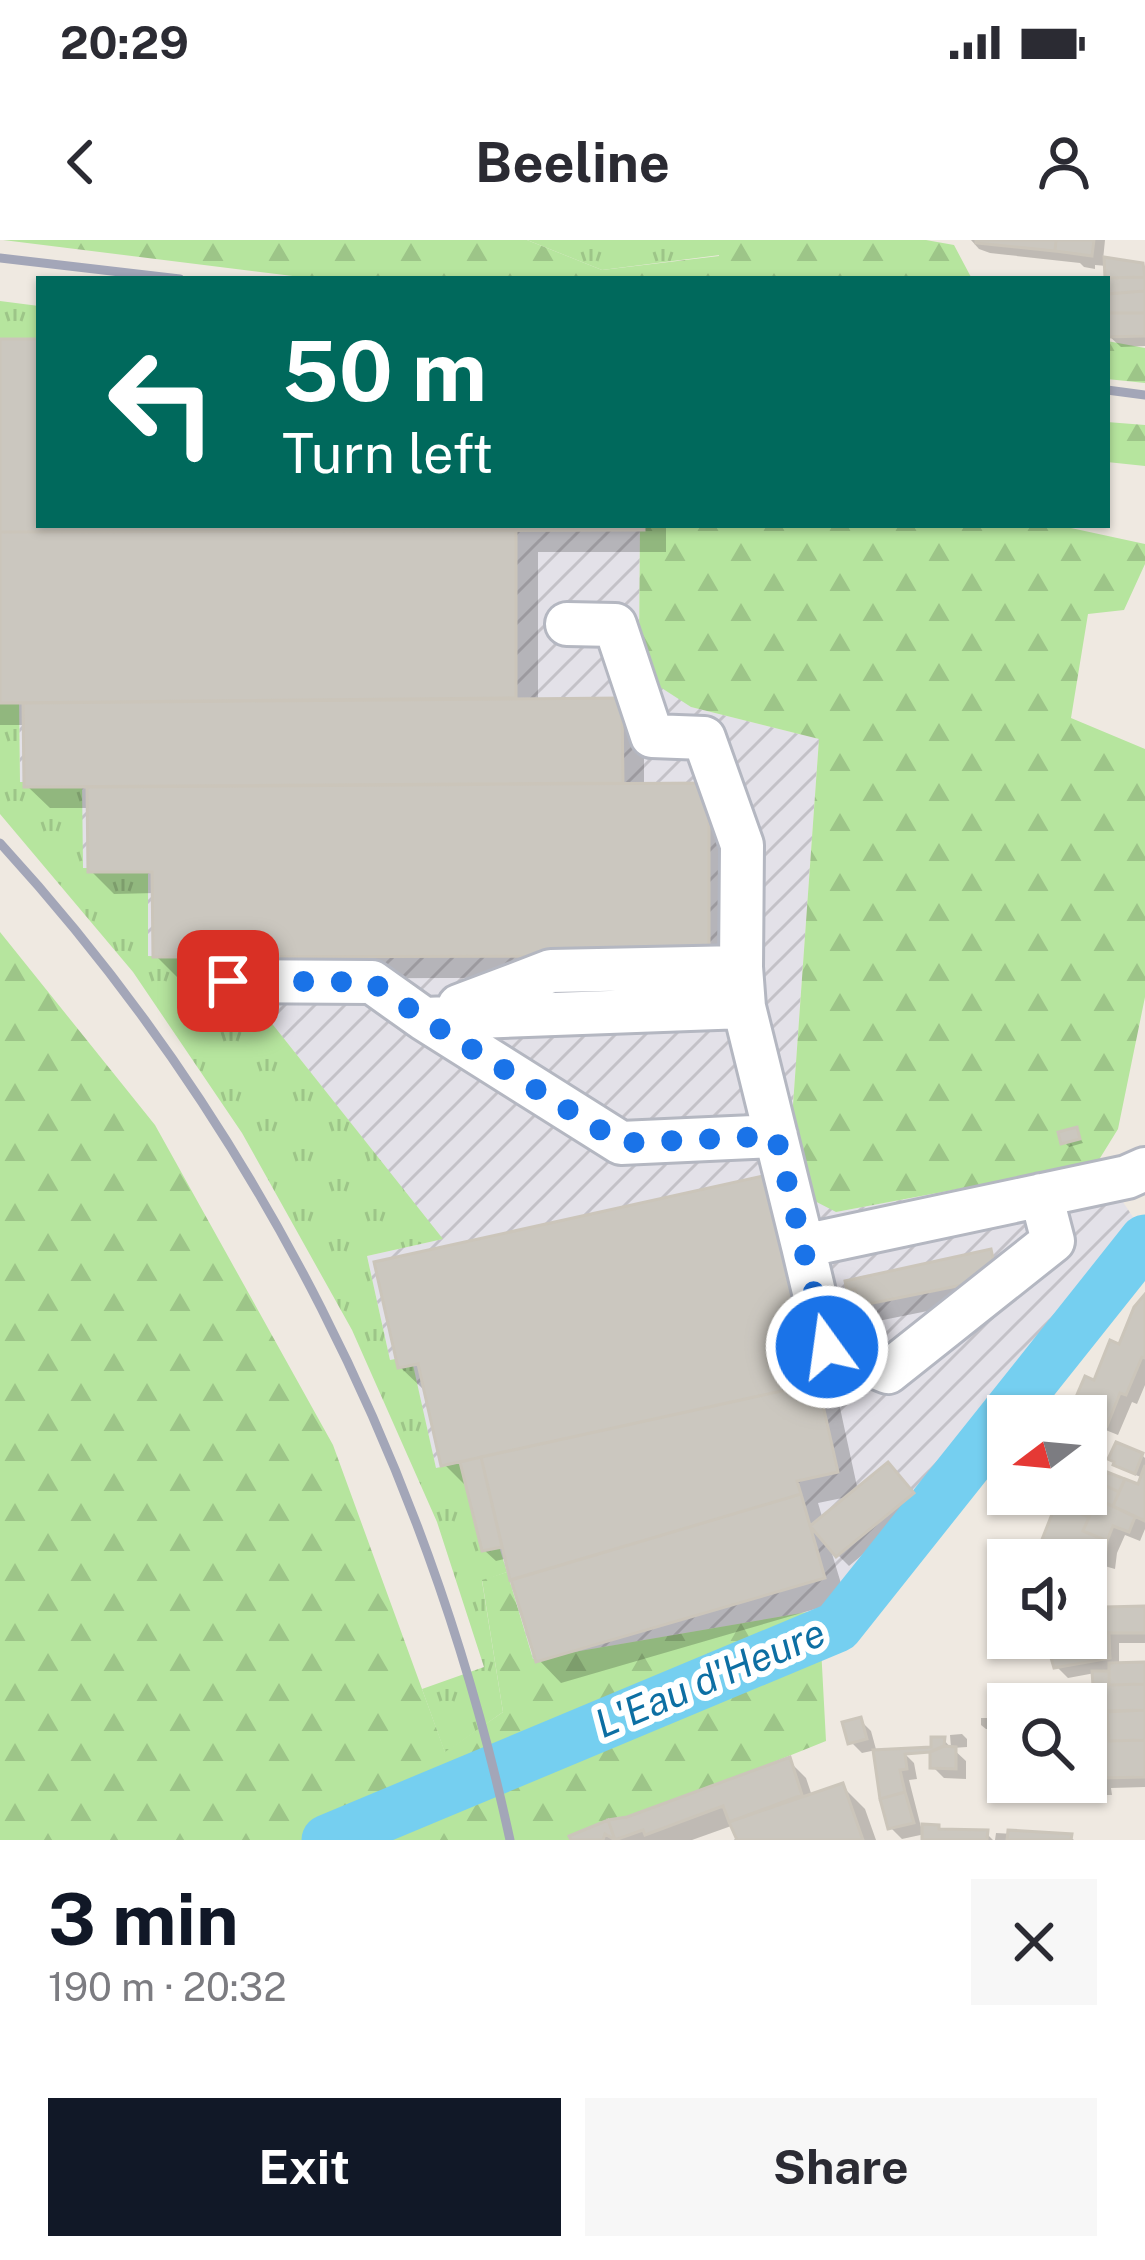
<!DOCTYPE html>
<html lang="en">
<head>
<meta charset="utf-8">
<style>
	:root { --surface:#fff; --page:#f7f7f7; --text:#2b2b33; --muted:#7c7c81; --accent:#111827 }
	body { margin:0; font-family:"Public Sans",sans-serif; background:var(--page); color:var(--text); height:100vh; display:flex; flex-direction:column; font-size:45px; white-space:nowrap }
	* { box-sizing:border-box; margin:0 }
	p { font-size:39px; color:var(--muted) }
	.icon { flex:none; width:66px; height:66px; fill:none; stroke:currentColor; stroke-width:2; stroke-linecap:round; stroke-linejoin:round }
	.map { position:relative; height:1600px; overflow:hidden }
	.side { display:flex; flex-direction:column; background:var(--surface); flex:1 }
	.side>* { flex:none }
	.guide { position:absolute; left:36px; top:36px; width:1074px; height:252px; border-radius:0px; box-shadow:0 3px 9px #0004; background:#00695c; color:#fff; overflow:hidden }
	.needle { width:78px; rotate:254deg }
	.buttons { position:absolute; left:987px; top:1155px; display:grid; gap:24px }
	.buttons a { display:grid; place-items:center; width:120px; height:120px; border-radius:0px; background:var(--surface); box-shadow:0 3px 9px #0004; font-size:60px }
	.pin { position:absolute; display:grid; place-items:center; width:102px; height:102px; color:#fff; margin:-51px; border-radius:24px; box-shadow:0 6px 18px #0006 }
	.me { position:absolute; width:132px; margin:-66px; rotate:346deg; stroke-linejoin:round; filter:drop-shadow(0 0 9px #0008) }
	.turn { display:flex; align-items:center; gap:42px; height:252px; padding:0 48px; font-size:54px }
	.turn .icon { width:156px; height:156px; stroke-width:2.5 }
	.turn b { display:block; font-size:84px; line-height:102px }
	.round { display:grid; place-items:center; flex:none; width:126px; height:126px; border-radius:0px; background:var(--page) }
	.summary { display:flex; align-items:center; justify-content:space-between; height:204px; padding:0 48px }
	h1 { font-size:72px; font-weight:700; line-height:90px; color:var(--accent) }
	.cta { display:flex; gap:24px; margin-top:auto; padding:24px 48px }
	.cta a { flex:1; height:138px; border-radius:0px; background:var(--accent); color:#fff; font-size:48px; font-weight:700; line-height:138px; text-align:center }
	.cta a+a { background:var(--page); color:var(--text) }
	.status { display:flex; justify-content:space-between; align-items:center; height:84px; padding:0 60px; background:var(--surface); direction:ltr }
	.status svg { height:33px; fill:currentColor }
	header { display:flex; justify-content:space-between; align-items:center; height:156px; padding:0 48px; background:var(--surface); font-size:54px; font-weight:700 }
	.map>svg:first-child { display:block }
	.industrial { fill:url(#industrial-furrows) }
	.grass { fill:url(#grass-tufts) }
	.forest { fill:url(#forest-firs) }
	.shadow { fill:#0003; fill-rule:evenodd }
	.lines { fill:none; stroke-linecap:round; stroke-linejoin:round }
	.river { stroke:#75cff0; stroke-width:51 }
	.building { fill:#cbc7bf; stroke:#cbc5ba; stroke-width:3 }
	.minor-casing { stroke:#b4b7c1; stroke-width:48 }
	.minor { stroke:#fff; stroke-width:42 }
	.rail { stroke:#a3a6b8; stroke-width:9 }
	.route { stroke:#1a73e8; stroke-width:21; stroke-dasharray:0 37.8 }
	.labels { text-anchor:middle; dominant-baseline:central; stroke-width:12; stroke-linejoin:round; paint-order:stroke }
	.water-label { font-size:39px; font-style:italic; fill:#0d6fa3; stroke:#fff }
</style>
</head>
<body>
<div class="status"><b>20:29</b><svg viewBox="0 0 49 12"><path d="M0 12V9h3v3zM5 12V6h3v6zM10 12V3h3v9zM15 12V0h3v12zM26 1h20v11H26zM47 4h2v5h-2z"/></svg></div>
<header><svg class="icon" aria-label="back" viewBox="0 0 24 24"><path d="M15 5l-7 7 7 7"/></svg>Beeline<svg class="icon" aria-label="person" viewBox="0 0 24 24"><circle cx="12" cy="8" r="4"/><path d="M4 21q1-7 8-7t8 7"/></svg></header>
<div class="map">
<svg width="1145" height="1600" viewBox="0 0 1145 1600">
	<defs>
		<pattern id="industrial-furrows" width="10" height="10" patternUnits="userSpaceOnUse" patternTransform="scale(3)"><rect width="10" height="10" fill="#e3e1e8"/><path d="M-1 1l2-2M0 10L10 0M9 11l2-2" fill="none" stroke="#c3c1c7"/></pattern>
		<pattern id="grass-tufts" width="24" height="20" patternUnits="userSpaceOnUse" patternTransform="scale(3)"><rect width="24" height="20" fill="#b6e59e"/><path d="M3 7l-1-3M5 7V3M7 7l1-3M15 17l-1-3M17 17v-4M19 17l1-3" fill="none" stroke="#9dc588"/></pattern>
		<pattern id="forest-firs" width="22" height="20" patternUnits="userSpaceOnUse" patternTransform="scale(3)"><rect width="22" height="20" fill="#b6e59e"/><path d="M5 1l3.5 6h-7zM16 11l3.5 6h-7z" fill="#9dc588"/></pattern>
	</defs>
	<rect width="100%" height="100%" fill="#efe9e1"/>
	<path class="industrial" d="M 0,98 L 39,98 L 39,285 L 640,285 L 639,413 L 691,467 L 819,499 L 789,920 L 836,972 L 1097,923 L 1133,977 L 819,1370 L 533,1419 L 497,1300 L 478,1219 L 436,1229 L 411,1117 L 390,1120 L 367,1016 L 442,999 L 266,776 L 217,765 L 180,717 L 148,717 L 147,629 L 82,628 L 20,542 L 19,460 L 0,459 Z"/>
	<path class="grass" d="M 527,0 L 720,0 L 720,15 L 602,30 Z
		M 0,61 L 39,66 L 39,98 L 0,98 Z
		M 0,459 L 19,459 L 20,542 L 82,542 L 83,628 L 148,628 L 148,716 L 180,717 L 217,765 L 266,776 L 443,999 L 367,1016 L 390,1120 L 411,1116 L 436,1228 L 479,1219 L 497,1300 L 507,1332 L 482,1341 L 503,1472 L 445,1513 L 422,1449 L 484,1427 L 437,1282 L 352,1090 L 242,893 L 133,732 L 0,574 Z"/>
	<path class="forest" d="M 3,0 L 527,0 L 602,30 L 719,16 L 720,0 L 926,0 L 954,5 L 972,39 L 317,39 Z
		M 1107,101 L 1145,108 L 1145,143 L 1107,139 Z
		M 1107,182 L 1145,185 L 1145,226 L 1107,222 Z
		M 640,285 L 1057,285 L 1145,304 L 1145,324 L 1124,370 L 1088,374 L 1071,478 L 1145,509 L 1145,757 L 1118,889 L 1097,923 L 836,972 L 803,955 L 789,921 L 819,499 L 691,467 L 657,445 L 639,413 Z
		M 0,692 L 155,885 L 333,1205 L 445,1512 L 503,1472 L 482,1340 L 507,1332 L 533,1419 L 819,1370 L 826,1501 L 579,1600 L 0,1600 Z"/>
	<path class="shadow" d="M 971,0 L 1105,0 L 1103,20 L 1142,25 L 1145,28 L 1145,106 L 1121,107 L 1109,96 L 1107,88 L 1107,26 L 1095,25 L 1095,29 L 1084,27 L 1080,23 L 990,13 L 979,9 Z
		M 0,102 L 39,102 L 39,285 L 666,285 L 666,312 L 538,312 L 538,461 L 621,461 L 644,483 L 644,546 L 730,569 L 730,737 L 179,739 L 156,716 L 155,653 L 114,654 L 91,631 L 90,568 L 50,568 L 27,546 L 26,485 L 0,485 Z
		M 1076,891 L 1083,903 L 1069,907 L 1064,902 Z
		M 990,1013 L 1007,1030 L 1012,1054 L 878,1081 L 850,1049 Z
		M 378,1024 L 829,1117 L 858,1251 L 899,1237 L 922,1265 L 849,1326 L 830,1307 L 846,1360 L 561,1443 L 539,1420 L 508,1318 L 496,1321 L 484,1310 L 467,1247 L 444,1224 L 427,1148 L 423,1149 L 400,1127 ZM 852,1256 L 823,1280 L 818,1263 Z
		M 1145,1059 L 1145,1145 L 1137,1164 L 1132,1162 L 1118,1195 L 1086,1182 L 1086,1176 L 1079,1176 L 1074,1171 L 1120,1108 Z
		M 1142,1215 L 1145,1218 L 1145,1289 L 1140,1301 L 1125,1295 L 1117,1313 L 1115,1329 L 1056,1312 L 1045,1301 L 1058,1268 L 1091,1281 L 1109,1236 L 1139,1248 L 1143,1238 L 1121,1229 L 1116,1225 Z
		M 1145,1369 L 1145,1403 L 1119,1403 L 1119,1426 L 1145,1425 L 1145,1547 L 1111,1548 L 1112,1555 L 1100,1555 L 1086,1539 L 1086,1487 L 1089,1487 L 1086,1483 L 1086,1464 L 1074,1464 L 1101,1462 L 1101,1449 L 1096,1444 L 1095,1433 L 1068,1438 L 1057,1427 L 1078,1398 L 1086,1398 Z
		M 981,1478 L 990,1478 L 995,1482 L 995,1489 L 986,1489 L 981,1485 Z
		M 860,1480 L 871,1491 L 877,1513 L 903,1512 L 914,1523 L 917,1539 L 909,1540 L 921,1587 L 937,1588 L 942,1592 L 986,1593 L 993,1600 L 925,1600 L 925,1594 L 902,1599 L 891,1588 L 883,1558 L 876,1510 L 862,1513 L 851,1502 Z
		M 962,1494 L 967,1499 L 967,1507 L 952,1508 L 966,1521 L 966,1539 L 944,1538 L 933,1527 L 944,1500 L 951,1508 L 950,1495 Z
		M 789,1521 L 806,1538 L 812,1556 L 842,1546 L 865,1569 L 876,1600 L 734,1600 L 738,1595 L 734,1585 L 692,1600 L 574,1600 Z
		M 996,1593 L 1070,1597 L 1074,1600 L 995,1600 Z"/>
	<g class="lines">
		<path class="river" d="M 327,1600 L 837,1387 L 1145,1000"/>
	</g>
	<path class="building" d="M 976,0 L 1056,0 L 1055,11 L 976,3 Z
		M 1056,0 L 1094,0 L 1092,16 L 1055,11 Z
		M 1104,17 L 1143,23 L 1145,37 L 1105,38 Z
		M 1145,37 L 1145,51 L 1107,54 L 1105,38 Z
		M 1145,51 L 1145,73 L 1107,73 L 1107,54 Z
		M 1107,73 L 1145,73 L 1145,96 L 1107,97 Z
		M 0,99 L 39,99 L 39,285 L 644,285 L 644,290 L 0,292 Z
		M 516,290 L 516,458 L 0,463 L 0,292 Z
		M 622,458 L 623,543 L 24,547 L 23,463 Z
		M 709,543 L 709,716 L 153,717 L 152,632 L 88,632 L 87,547 Z
		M 1077,887 L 1080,899 L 1061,904 L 1058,892 Z
		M 772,934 L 818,1143 L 441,1226 L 418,1124 L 398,1128 L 374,1022 Z
		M 991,1009 L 997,1038 L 858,1066 L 855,1049 L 847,1051 L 845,1041 Z
		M 1145,1054 L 1145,1118 L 1142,1117 L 1126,1155 L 1120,1153 L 1107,1186 L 1070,1171 L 1085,1136 L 1094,1140 L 1110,1100 L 1119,1104 L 1134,1067 Z
		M 818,1143 L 838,1232 L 797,1241 L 801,1254 L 510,1340 L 481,1217 Z
		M 1116,1202 L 1143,1213 L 1135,1234 L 1113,1225 L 1114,1222 L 1108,1219 Z
		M 481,1217 L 502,1307 L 482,1311 L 460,1222 Z
		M 888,1222 L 914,1253 L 836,1317 L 810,1286 Z
		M 1145,1225 L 1145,1281 L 1113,1266 L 1125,1239 L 1138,1244 Z
		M 1107,1232 L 1125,1239 L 1119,1252 L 1102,1244 Z
		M 1102,1244 L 1119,1252 L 1113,1266 L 1097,1259 Z
		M 801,1254 L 825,1338 L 536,1422 L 511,1340 Z
		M 1097,1259 L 1135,1277 L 1129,1292 L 1113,1286 L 1107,1301 L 1083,1291 Z
		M 1056,1264 L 1089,1277 L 1083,1291 L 1107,1301 L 1105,1320 L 1041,1302 Z
		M 1086,1366 L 1105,1367 L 1106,1393 L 1087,1392 Z
		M 1145,1366 L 1145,1393 L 1106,1393 L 1105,1367 Z
		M 1088,1392 L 1109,1393 L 1110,1418 L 1054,1428 L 1047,1404 L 1068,1398 L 1086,1398 Z
		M 1145,1422 L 1145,1444 L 1109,1445 L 1109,1423 Z
		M 1092,1431 L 1109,1431 L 1109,1445 L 1145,1444 L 1145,1470 L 1086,1473 L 1086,1464 L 1071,1464 L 1070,1459 L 1098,1459 L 1098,1445 L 1093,1446 Z
		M 1145,1470 L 1145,1500 L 1109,1501 L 1107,1471 Z
		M 861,1477 L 867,1499 L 848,1504 L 842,1482 Z
		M 1108,1483 L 1109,1501 L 1145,1500 L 1145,1537 L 1102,1538 L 1102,1545 L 1086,1545 L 1086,1484 Z
		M 931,1497 L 945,1497 L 944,1506 L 930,1512 L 905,1514 L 907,1529 L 900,1530 L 905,1552 L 880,1559 L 873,1510 L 931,1507 Z
		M 944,1506 L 956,1507 L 956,1529 L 930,1528 L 930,1512 Z
		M 790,1517 L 802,1555 L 729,1582 L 723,1566 L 645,1595 L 643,1590 L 615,1600 L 608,1580 L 627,1577 Z
		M 843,1543 L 863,1600 L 737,1600 L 729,1582 Z
		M 905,1552 L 914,1583 L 888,1589 L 880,1559 Z
		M 608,1580 L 615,1600 L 605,1594 L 603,1600 L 571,1600 L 569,1596 Z
		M 922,1584 L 939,1585 L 939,1589 L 988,1590 L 987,1600 L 922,1600 Z
		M 1008,1590 L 1072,1594 L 1071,1600 L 1007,1600 Z"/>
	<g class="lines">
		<g class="minor-casing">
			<path id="minor" d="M 567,384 L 615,385 L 652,496 L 704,498 L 742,605 L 741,727 L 744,767 L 803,1006 L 1127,937 L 1145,929
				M 228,741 L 372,742 L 424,779 L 744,767
				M 459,766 L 551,731 L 741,727
				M 424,779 L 621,903 L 776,896
				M 803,1006 L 827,1107 L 888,1132 L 1053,1001 L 1041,955"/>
		</g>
		<use href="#minor" class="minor"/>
		<path class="rail" d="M 0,18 L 180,39
			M 1107,150 L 1145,155
			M 0,603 C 256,882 430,1231 510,1600"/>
	</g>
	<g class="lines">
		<path class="route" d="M 228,741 L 372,742 L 424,779 L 621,903 L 776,896 L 827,1107"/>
	</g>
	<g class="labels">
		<g class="water-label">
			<text transform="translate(710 1438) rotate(-23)">L'Eau d'Heure</text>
		</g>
	</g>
</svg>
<div class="buttons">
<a><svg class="needle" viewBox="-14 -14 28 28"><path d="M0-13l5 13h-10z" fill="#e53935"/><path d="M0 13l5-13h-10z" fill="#7c7c81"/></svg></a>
<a><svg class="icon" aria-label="sound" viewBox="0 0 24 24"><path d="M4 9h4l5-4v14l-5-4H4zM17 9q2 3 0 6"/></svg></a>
<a><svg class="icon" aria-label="search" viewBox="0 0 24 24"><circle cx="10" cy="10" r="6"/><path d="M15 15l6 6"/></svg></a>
</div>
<div class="pin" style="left:228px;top:741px;background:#d93025"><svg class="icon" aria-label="arrive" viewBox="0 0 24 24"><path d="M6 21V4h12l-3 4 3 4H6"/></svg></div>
<svg class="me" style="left:827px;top:1107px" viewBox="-20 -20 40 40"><circle r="17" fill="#1a73e8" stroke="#fff" stroke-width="3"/><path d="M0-11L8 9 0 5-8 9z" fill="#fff"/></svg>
<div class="guide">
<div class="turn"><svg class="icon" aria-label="left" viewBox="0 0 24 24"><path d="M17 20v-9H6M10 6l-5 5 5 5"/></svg><div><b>50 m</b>Turn left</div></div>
</div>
</div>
<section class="side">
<div class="summary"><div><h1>3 min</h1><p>190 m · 20:32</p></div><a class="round"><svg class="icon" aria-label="close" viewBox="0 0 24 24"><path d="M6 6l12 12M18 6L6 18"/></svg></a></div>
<div class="cta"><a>Exit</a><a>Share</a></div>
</section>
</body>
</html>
